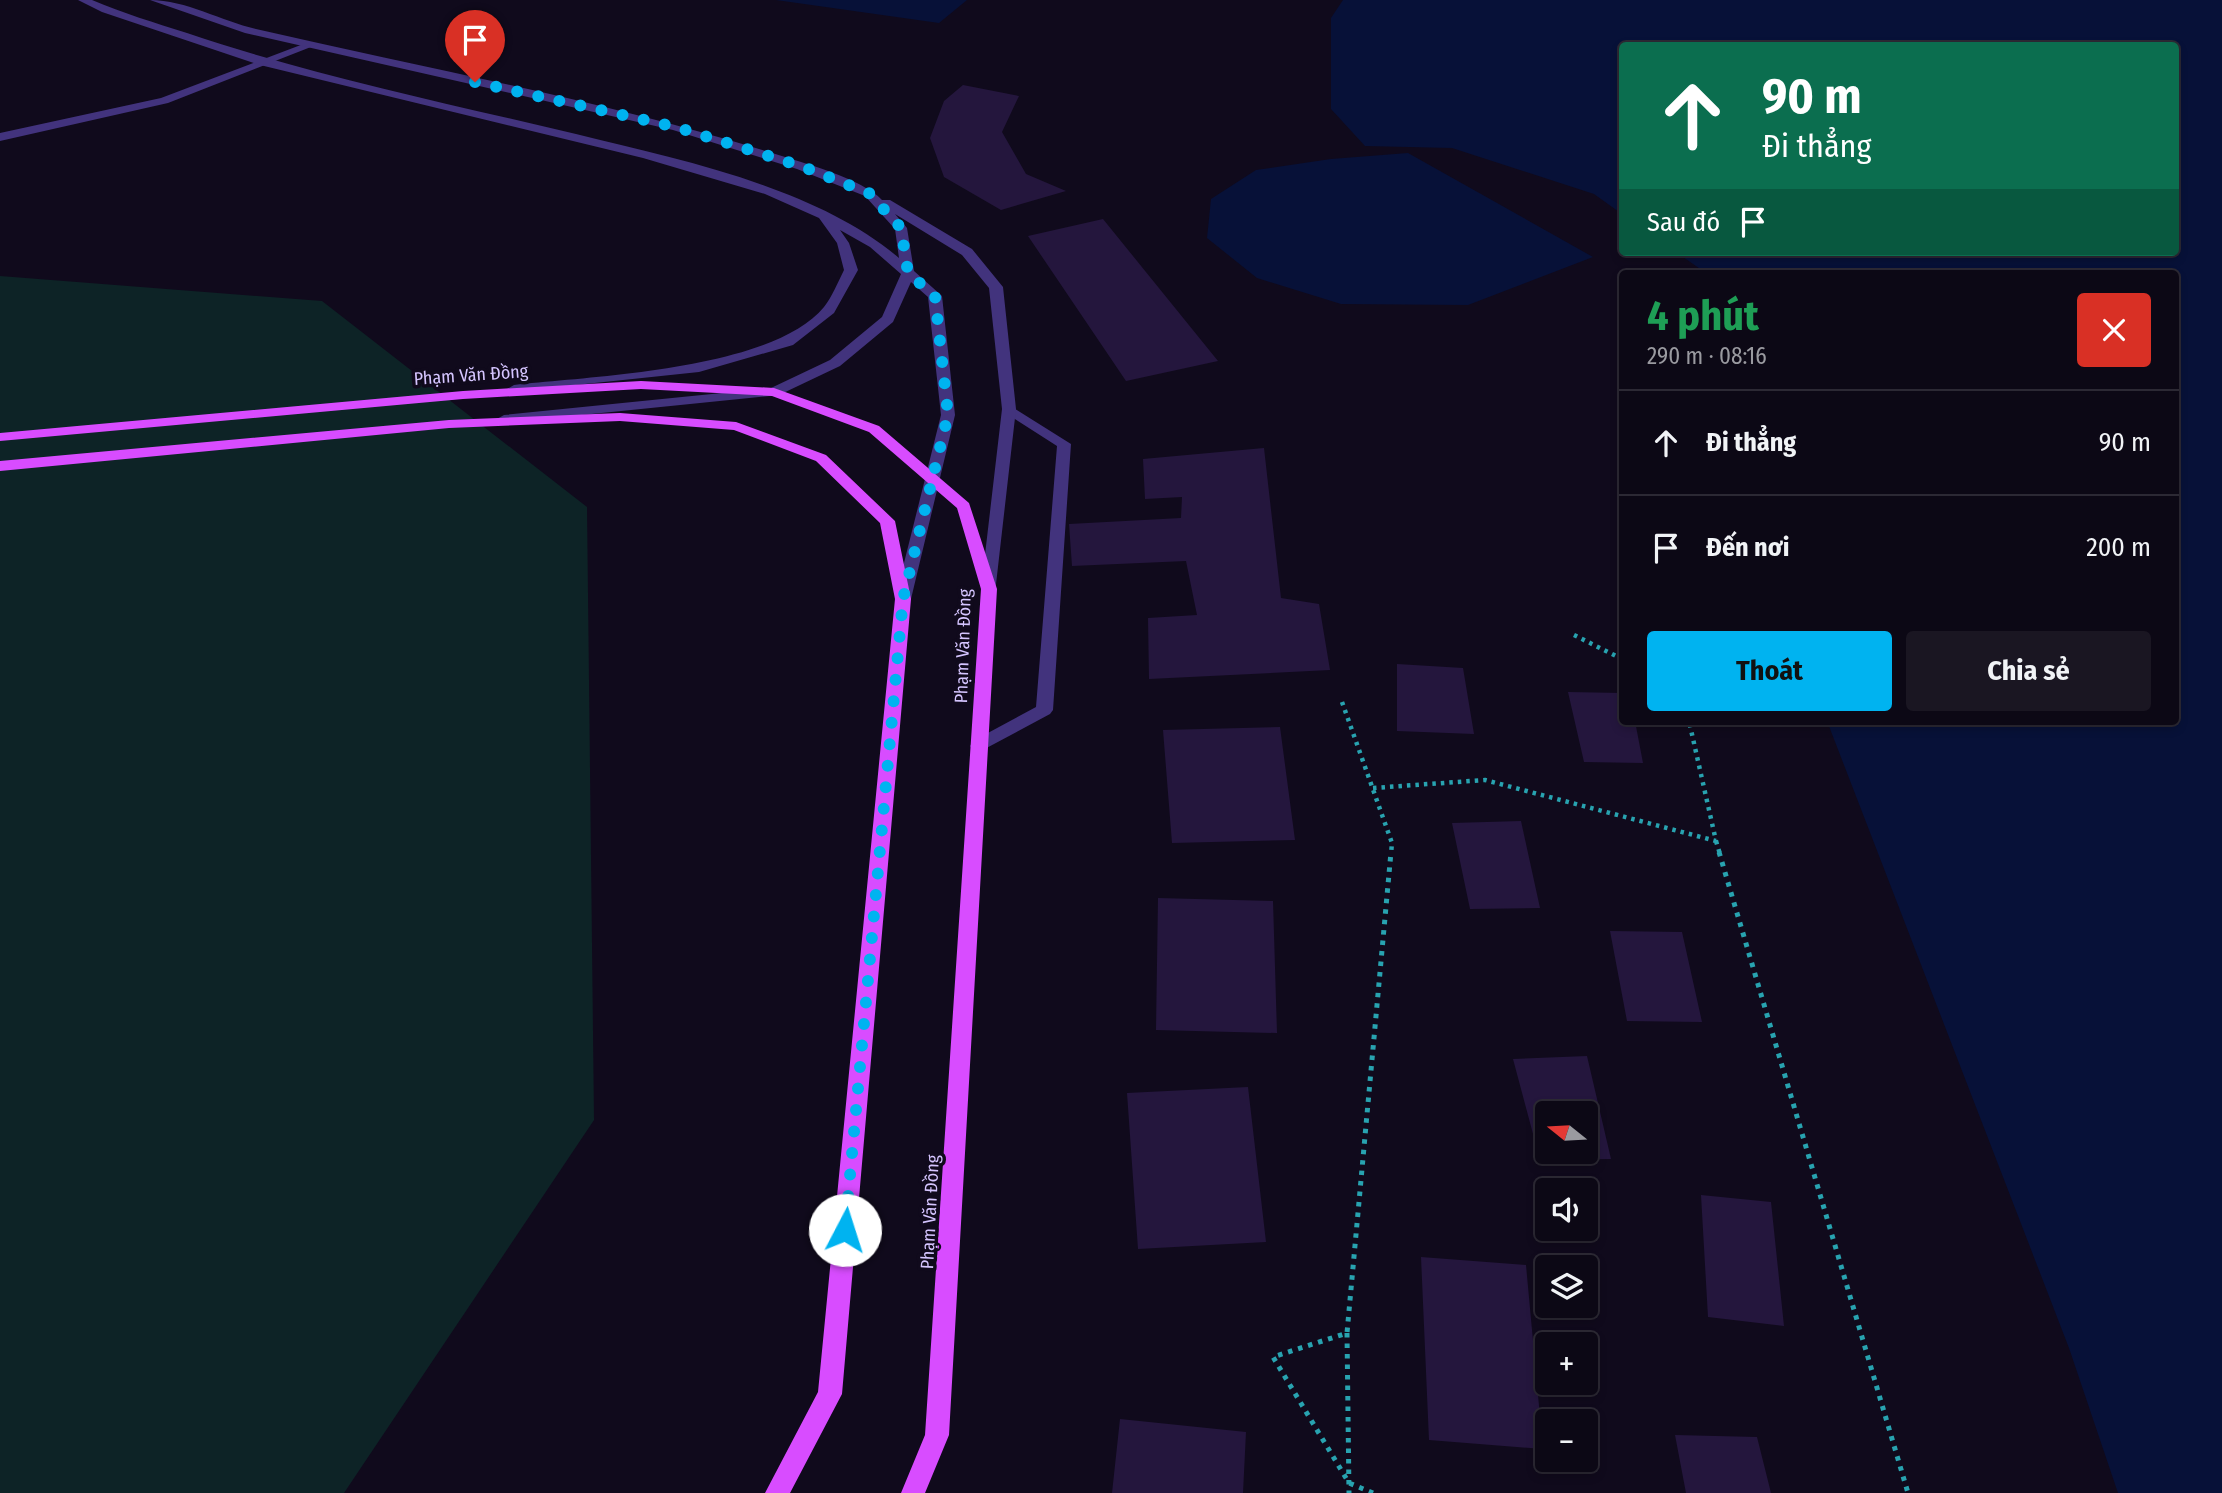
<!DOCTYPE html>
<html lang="vi">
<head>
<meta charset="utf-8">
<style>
	:root { --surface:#0c0815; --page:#1a1622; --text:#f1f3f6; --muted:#9a9aa0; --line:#2c2934; --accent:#00b3f0 }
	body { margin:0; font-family:"Fira Sans Condensed",sans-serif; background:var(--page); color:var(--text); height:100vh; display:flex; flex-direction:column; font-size:26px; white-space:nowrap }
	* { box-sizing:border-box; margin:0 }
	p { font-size:23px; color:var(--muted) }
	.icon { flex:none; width:38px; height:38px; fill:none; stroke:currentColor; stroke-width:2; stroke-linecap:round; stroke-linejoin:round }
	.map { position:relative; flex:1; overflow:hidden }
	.panel { position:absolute; left:1619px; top:270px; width:560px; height:455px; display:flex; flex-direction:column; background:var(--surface); border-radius:7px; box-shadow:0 4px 10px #0003,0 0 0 2px var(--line) }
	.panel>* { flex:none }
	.hud { position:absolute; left:1619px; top:42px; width:560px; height:214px; border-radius:7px; box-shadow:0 4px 10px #0003,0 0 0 2px var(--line); background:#0b6e4f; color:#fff; overflow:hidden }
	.needle { width:46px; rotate:288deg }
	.tools { position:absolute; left:1535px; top:1101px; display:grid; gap:14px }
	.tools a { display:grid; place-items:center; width:63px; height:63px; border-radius:7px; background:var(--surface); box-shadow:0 4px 10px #0003,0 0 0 2px var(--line); font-size:35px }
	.pin { position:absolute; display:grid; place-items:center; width:60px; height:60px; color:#fff; margin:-72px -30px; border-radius:50% 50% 50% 0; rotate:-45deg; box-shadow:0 0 7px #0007 }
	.pin .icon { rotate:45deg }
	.me { position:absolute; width:77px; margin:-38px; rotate:5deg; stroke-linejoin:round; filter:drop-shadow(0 0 5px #0008) }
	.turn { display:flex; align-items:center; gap:24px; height:147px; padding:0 28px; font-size:32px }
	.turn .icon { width:91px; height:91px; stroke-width:2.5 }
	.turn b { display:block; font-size:49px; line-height:60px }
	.then { display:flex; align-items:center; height:66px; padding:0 28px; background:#0003; gap:14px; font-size:26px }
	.round { display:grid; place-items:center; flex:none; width:74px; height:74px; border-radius:7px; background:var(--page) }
	.headline { display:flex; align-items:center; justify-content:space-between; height:119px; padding:0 28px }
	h1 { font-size:42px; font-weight:700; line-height:52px; color:#1e9e55 }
	.button { display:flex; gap:14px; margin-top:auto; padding:14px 28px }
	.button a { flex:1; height:80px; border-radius:7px; background:var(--accent); color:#111; font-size:28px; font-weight:700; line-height:80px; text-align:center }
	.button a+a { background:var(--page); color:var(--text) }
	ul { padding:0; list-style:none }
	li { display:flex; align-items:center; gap:21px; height:105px; padding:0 28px; border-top:2px solid var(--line) }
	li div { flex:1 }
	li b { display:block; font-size:26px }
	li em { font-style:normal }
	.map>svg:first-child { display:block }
	.green { fill:#0d2326 }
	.water { fill:#071138 }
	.building { fill:#24163d; fill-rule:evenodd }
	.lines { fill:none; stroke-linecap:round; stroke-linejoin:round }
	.path-far1 { stroke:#28a3b0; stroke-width:4.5; stroke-dasharray:3.5 5; stroke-linecap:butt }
	.path { stroke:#28a3b0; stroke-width:5; stroke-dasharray:4.5 6; stroke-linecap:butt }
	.service { fill:#42337d; fill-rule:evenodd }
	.minor { fill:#42337d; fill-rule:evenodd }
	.tertiary { fill:#42337d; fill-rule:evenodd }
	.primary { fill:#d84cff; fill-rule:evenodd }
	.route { stroke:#00b3f0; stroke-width:12; stroke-dasharray:0 21.6 }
	.labels { text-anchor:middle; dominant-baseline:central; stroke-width:7; stroke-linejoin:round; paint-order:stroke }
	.street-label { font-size:18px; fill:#d5c5ff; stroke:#100a1c }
</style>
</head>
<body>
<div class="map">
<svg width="2222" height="1493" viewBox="0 0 2222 1493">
	<rect width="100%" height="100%" fill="#100a1c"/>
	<path class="green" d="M 0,276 L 322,301 L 587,507 L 594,1120 L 344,1493 L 0,1493 Z"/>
	<path class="water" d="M 776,0 L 967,0 L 939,23 Z
		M 1343,0 L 2222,0 L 2222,1493 L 2118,1493 L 2069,1348 L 1827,721 L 2175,721 L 2175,273 L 1706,273 L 1676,252 L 2175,252 L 2175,46 L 1622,46 L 1622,214 L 1594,194 L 1452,148 L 1365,146 L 1331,109 L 1331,18 Z
		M 1408,153 L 1593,257 L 1468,305 L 1341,304 L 1257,278 L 1207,238 L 1211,199 L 1256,170 L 1331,159 Z"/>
	<path class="building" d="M 963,85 L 1019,96 L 1002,132 L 1026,174 L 1066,191 L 1001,210 L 944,177 L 930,138 L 944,101 Z
		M 1103,219 L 1218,361 L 1126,381 L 1028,236 Z
		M 1264,448 L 1281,598 L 1319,604 L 1330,670 L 1149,679 L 1148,618 L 1197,615 L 1186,561 L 1072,566 L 1069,524 L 1181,518 L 1182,497 L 1145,499 L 1143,459 Z
		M 1397,664 L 1463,668 L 1474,734 L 1397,731 Z
		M 1568,692 L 1622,693 L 1622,721 L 1635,721 L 1643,763 L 1584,762 Z
		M 1280,727 L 1295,840 L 1172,843 L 1163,730 Z
		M 1521,821 L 1540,908 L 1470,909 L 1452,823 Z
		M 1158,898 L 1273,901 L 1277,1033 L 1156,1030 Z
		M 1610,931 L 1682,932 L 1702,1022 L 1627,1021 Z
		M 1587,1056 L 1611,1159 L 1540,1160 L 1513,1059 ZM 1547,1113 L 1586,1113 L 1586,1152 L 1547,1152 Z
		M 1248,1087 L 1266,1242 L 1138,1249 L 1127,1093 Z
		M 1701,1195 L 1771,1202 L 1784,1326 L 1708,1317 Z
		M 1421,1257 L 1526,1265 L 1543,1449 L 1429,1440 Z
		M 1120,1419 L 1246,1432 L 1243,1493 L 1112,1493 Z
		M 1675,1435 L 1757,1437 L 1771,1493 L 1686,1493 Z"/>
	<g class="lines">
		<path class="path-far1" d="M 1574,635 L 1622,659
			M 1342,702 L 1392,843 L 1391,854
			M 1373,788 L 1485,780 L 1716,841 L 1689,721
			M 1716,841 L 1720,854"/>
		<path class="path" d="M 1719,852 L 1908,1493
			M 1347,1333 L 1349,1493
			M 1373,1493 L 1349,1483 L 1273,1357 L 1347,1333 L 1391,852"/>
		<path class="service" d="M 1009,405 L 1071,444 L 1053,710 L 1050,714 L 979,752 L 973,751 L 970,746 L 973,741 L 1036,707 L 1057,446 L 1004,412 L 1002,409 Z"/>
		<path class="minor" d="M 306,43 L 316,45 L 168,103 L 0,141 L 0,133 L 161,98 Z"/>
		<path class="tertiary" d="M 78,0 L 92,0 C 123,13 155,23 187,33 C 314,76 446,103 576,134 C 681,160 816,187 899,258 L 895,229 L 865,196 L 797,169 L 673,130 L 245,33 L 150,0 C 186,0 221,21 256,29 C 428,69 603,100 772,153 C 801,162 863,179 882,200 L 890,200 L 972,249 L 1003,287 L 1016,409 L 995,593 L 983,593 L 981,589 L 1002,409 L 989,288 L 962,255 L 895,214 L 907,228 L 914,271 L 942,296 L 955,415 L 911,599 L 903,604 L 895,599 L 941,415 L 928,297 L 911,282 L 893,322 L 840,366 L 779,395 L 504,423 L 497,419 L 504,415 L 771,388 L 830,360 L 882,317 L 901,274 L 870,247 L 840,230 L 849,243 L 858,270 L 834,313 L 793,345 L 699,372 L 509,392 L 507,389 L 514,385 C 593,376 772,370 824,307 C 832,297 838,282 844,270 L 837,243 L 819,218 L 765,194 L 643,158 L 260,65 L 102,12 Z"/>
		<path class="primary" d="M 641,381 L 774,388 L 879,426 L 969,503 L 997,589 L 949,1435 L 925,1493 L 901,1493 L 925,1435 L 981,589 L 957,508 L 869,432 L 772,396 L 641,389 L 463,399 L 0,441 L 0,433 L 463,391 Z
			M 620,413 L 736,422 L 826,455 L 895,521 L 911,599 L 842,1394 L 790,1493 L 765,1493 L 818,1392 L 895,599 L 880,523 L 816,461 L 734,430 L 620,421 L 449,428 L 0,471 L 0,461 L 449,420 Z"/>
	</g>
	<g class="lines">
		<path class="route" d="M 475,82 L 676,127 L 801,166 L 869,193 L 901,228 L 908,273 L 935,296 L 948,415 L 903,599 L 845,1230"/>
	</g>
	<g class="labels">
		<g class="street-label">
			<text transform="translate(471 375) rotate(-4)">Phạm Văn Đồng</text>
			<text transform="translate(963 646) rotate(-88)">Phạm Văn Đồng</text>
			<text transform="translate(930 1212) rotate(-87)">Phạm Văn Đồng</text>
		</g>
	</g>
</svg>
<div class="tools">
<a><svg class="needle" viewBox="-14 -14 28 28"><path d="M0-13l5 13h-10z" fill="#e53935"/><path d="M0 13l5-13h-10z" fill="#9a9aa0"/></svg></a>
<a><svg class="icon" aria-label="sound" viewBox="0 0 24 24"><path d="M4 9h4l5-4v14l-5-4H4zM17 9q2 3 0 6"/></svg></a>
<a><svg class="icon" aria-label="layers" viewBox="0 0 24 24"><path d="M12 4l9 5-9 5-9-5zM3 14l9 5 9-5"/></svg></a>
<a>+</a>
<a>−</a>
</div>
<div class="pin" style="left:475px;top:82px;background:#d93025"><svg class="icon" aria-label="arrive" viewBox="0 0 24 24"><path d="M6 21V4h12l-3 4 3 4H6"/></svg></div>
<svg class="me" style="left:845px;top:1230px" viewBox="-20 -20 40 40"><circle r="19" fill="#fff"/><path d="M0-13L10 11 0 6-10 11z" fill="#00b3f0"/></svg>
<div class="hud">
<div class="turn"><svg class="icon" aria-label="ahead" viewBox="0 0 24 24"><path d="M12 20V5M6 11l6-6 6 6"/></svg><div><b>90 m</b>Đi thẳng</div></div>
<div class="then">Sau đó<svg class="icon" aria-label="arrive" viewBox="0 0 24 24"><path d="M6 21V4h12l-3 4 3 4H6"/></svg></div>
</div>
<section class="panel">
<div class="headline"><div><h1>4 phút</h1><p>290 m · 08:16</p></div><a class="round" style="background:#d93025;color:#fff"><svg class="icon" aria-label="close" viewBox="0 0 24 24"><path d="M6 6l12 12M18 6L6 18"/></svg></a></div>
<ul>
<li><svg class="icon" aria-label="ahead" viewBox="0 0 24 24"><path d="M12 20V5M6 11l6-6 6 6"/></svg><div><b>Đi thẳng</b></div><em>90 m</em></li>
<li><svg class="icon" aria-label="arrive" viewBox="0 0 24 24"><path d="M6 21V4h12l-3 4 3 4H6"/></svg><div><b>Đến nơi</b></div><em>200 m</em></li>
</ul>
<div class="button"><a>Thoát</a><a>Chia sẻ</a></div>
</section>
</div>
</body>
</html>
